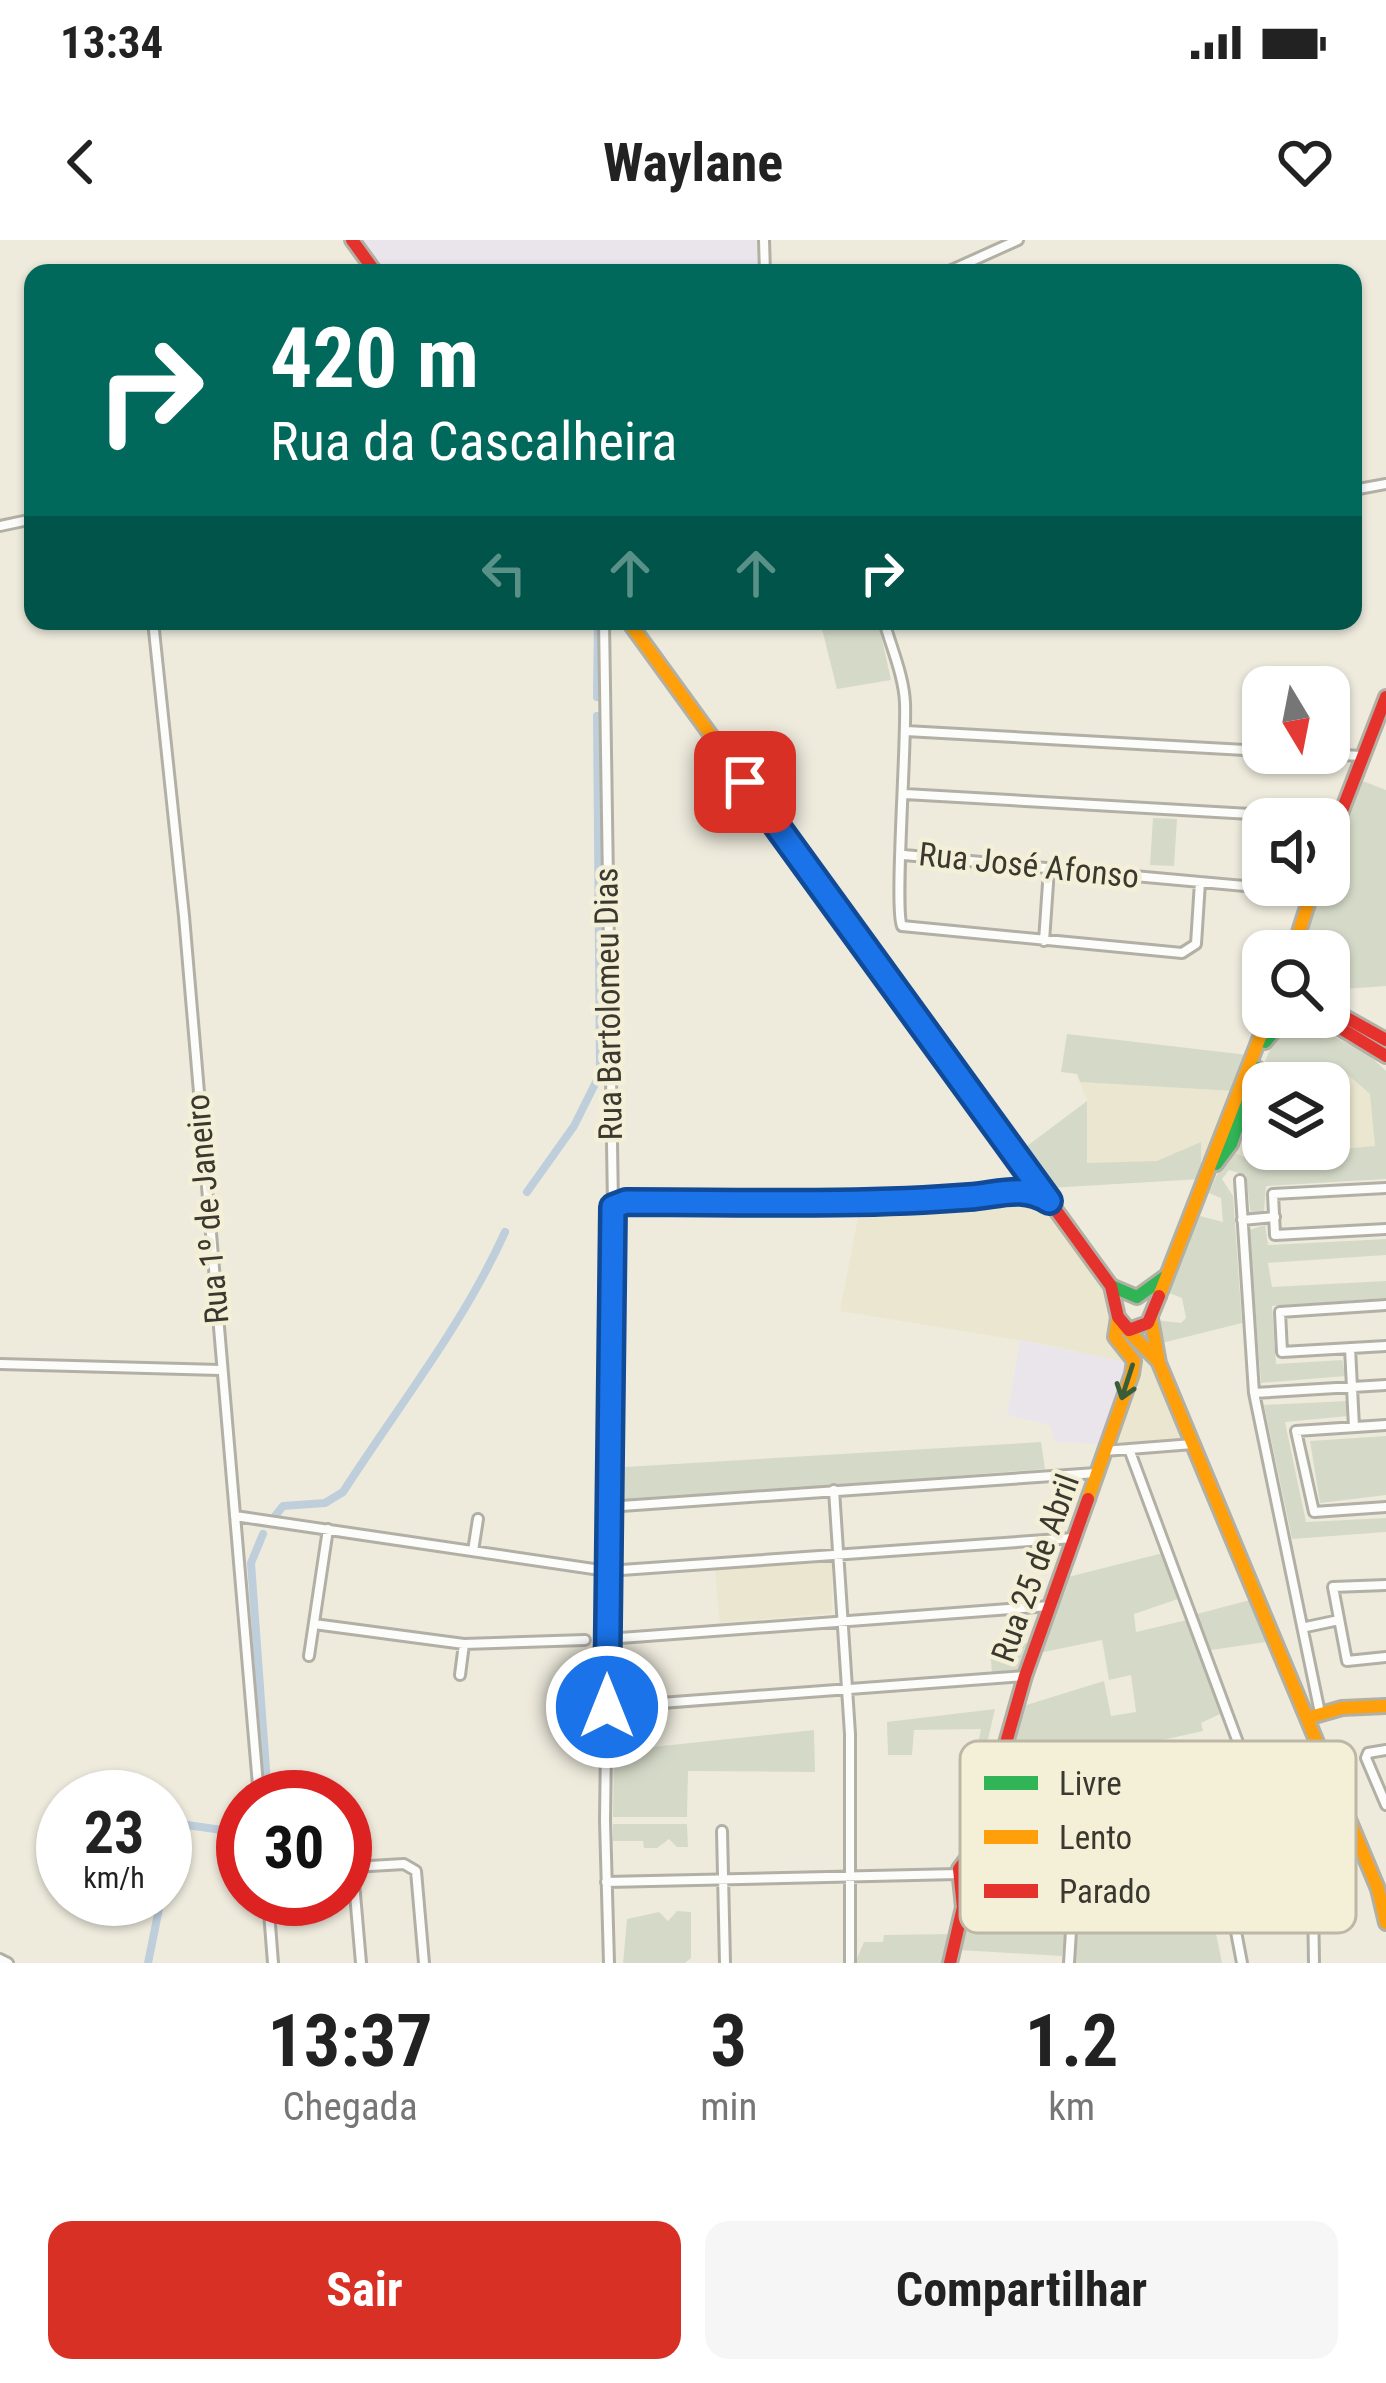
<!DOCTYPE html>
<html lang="pt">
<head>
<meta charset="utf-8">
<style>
	:root { --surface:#fff; --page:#f6f6f6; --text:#222; --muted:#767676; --accent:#d93025 }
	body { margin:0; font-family:"Roboto Condensed",sans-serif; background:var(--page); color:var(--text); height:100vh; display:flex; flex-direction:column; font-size:45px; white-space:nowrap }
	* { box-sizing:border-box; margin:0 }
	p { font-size:39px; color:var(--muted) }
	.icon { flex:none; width:66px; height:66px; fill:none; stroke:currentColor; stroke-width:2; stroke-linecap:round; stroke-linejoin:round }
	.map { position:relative; height:1723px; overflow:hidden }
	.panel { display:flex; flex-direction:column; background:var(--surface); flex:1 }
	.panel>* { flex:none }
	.hud { position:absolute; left:24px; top:24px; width:1338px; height:366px; border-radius:24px; box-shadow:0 3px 9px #0004; background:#00695c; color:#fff; overflow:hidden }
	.needle { width:78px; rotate:170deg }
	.controls { position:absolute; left:1242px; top:426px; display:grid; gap:24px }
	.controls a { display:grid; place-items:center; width:108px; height:108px; border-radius:24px; background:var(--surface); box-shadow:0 3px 9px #0004; font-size:60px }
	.speed { position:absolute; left:36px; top:1530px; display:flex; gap:24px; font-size:60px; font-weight:700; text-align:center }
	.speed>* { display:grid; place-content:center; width:156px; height:156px; border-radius:50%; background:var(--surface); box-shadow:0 3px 9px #0004; line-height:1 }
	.speed small { font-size:30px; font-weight:400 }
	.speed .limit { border:18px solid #d22; background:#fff; color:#111 }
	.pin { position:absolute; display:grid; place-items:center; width:102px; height:102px; color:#fff; margin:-51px; border-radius:24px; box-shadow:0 6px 18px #0006 }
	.me { position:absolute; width:132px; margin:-66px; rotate:0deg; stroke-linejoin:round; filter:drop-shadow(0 0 9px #0008) }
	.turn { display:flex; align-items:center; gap:42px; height:252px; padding:0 48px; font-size:54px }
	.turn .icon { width:156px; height:156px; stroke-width:2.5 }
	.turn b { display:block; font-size:84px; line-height:102px }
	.lanes { display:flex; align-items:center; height:114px; padding:0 48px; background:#0003; justify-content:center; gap:60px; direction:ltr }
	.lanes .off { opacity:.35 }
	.eta { display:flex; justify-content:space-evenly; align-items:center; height:204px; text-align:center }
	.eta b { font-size:72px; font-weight:700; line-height:84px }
	.button { display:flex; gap:24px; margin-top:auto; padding:24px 48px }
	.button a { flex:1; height:138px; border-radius:24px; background:var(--accent); color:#fff; font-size:48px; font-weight:700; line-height:138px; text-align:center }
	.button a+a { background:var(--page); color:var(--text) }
	.status { display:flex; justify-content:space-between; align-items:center; height:84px; padding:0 60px; background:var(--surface); direction:ltr }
	.status svg { height:33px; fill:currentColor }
	header { display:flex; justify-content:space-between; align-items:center; height:156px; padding:0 48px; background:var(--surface); font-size:54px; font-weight:700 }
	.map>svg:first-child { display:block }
	.built { fill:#ebe6cf; fill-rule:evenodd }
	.industrial { fill:#eae5eb }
	.green { fill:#d5dac8 }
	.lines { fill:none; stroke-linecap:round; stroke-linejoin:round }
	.canal { stroke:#becedb; stroke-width:8 }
	.street-casing { stroke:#b2b0a5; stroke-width:14 }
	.fast-casing { stroke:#b2b0a5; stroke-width:18 }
	.slow-casing { stroke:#b2b0a5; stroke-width:18 }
	.jam-casing { stroke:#b2b0a5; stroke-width:18 }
	.street { stroke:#fcfcfa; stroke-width:8 }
	.fast { stroke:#30b455; stroke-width:12 }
	.slow { stroke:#ff9f0a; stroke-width:12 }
	.jam { stroke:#e5322d; stroke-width:12 }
	.oneway { stroke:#375d3a }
	.route-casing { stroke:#114b97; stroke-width:30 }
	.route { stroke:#1a73e8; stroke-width:21 }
	.labels { text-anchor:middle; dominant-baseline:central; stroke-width:9; stroke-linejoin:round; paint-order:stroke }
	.street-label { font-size:33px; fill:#3a382f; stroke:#f4efd7 }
	.key { fill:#f4efd7; stroke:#bcb8a5; stroke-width:3 }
	.key-label { font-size:33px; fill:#3a382f }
</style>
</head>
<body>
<div class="status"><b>13:34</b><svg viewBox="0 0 49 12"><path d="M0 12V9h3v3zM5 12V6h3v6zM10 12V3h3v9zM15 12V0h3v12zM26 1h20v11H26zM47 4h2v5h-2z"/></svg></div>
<header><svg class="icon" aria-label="back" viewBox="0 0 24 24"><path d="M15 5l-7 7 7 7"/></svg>Waylane<svg class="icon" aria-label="heart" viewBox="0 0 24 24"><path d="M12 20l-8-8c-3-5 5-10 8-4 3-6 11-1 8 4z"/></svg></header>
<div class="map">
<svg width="1386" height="1723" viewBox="0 0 1386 1723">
	<rect width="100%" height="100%" fill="#eeebdd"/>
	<path class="built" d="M 1347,834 L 1371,855 L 1375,907 L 1243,918 L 1235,913 L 1261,841 ZM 1263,843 L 1329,843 L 1329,909 L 1263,909 Z
		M 1080,842 L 1233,851 L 1208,920 L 1087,923 L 1087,861 Z
		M 970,956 L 1040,961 L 1146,1110 L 1184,1198 L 1100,1204 L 1130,1124 L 1048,1105 L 840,1071 L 862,957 Z
		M 832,1322 L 832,1373 L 720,1383 L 715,1329 Z"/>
	<path class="industrial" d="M 361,0 L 756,0 L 759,33 L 385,33 Z
		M 1020,1100 L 1130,1123 L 1100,1204 L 1055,1202 L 1050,1185 L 1007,1175 Z"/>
	<path class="green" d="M 820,381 L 878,381 L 891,440 L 837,449 Z
		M 1360,540 L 1386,550 L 1386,746 L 1329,750 L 1329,711 L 1300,711 L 1323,645 L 1329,645 L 1329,628 Z
		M 1153,578 L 1177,579 L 1174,626 L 1150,625 Z
		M 1314,786 L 1368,814 L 1386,831 L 1386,939 L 1266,946 L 1264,972 L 1251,977 L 1246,935 L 1229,930 L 1222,939 L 1233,956 L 1242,1083 L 1162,1103 L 1156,1080 L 1181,1083 L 1186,1078 L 1182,1058 L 1169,1053 L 1200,976 L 1223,982 L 1221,958 L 1209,953 L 1219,930 L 1235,913 L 1246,918 L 1375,906 L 1370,854 L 1347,834 L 1261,841 C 1265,809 1279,785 1314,786 Z
		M 1067,794 L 1248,815 L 1233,851 L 1080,842 L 1077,834 L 1061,832 Z
		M 1087,861 L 1087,923 L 1157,921 L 1201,902 L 1201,939 L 1049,948 L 1019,912 Z
		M 1265,985 L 1268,1005 L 1386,999 L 1386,1015 L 1268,1023 L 1272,1047 L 1386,1041 L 1386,1058 L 1272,1066 L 1276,1124 L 1342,1120 L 1346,1136 L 1261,1143 L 1249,990 Z
		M 1347,1161 L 1348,1176 L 1285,1182 L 1306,1282 L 1386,1278 L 1386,1292 L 1292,1299 L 1264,1165 Z
		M 1386,1196 L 1386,1255 L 1320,1263 L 1310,1201 Z
		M 1041,1202 L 1045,1229 L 620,1262 L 625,1227 Z
		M 1163,1313 L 1178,1359 L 1134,1374 L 1136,1392 L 1187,1380 L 1220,1474 L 1201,1483 L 1203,1491 L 1131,1507 L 1133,1546 L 1188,1535 L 1201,1573 L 1075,1603 L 1072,1622 L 995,1627 L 984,1609 L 1020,1467 L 1104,1441 L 1111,1476 L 1136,1472 L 1131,1435 L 1109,1440 L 1102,1400 L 1039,1413 L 1068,1337 Z
		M 1250,1360 L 1266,1402 L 1211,1410 L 1197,1374 Z
		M 1030,1403 L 1020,1431 L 992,1434 L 990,1406 Z
		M 995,1469 L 977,1547 L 971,1543 L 981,1489 L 914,1490 L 912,1515 L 888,1515 L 887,1482 Z
		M 814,1490 L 815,1532 L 688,1531 L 687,1577 L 613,1577 L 614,1511 Z
		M 613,1584 L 687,1584 L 688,1607 L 677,1607 L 669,1599 L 657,1608 L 644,1608 L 643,1601 L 613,1601 Z
		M 1060,1634 L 1071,1646 L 1062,1716 L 959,1710 C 979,1633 986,1642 1060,1634 Z
		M 1172,1650 L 1211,1668 L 1222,1723 L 1075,1723 L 1077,1675 L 1086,1663 Z
		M 677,1671 L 691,1672 L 691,1718 L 685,1723 L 623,1723 L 627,1679 L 659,1672 L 668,1681 Z
		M 950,1694 L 944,1723 L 855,1723 L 864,1702 L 883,1702 L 884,1695 Z"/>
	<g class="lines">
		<path class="canal" d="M 597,457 L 598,381
			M 527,952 L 574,886 L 600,834 L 597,476
			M 275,1276 L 283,1266 L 325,1263 L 343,1252 C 399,1165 463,1085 505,992
			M 263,1294 L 251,1323 L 268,1557
			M 165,1640 L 180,1584 L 243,1593
			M 148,1723 L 161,1659"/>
		<g class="street-casing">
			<path id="street" d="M 764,0 L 765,33
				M 945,33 L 1018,0
				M 1353,250 L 1386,244
				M 0,286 L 33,279
				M 153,381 L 184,676 L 259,1557
				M 604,381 L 613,967 L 605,1581 L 609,1723
				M 884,381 C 891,407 904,436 905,463 C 907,500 894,670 902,686 L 1182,713 L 1196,704 L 1200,642
				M 906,491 L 1263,511
				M 1307,513 L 1361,516
				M 905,554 L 1339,579
				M 904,615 L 1311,652
				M 1044,701 L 1049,629
				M 1240,940 L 1254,1153 L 1320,1473
				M 1386,948 L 1273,954 L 1275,995 L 1386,989
				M 613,967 L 626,962 L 871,962 L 1010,951 L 1041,956
				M 1242,980 L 1275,977
				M 1386,1065 L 1280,1072 L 1282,1112 L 1386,1106
				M 1350,1108 L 1354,1187
				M 0,1124 L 220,1130
				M 1254,1153 L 1386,1145
				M 1386,1185 L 1296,1191 L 1314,1272 L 1386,1267
				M 1129,1209 L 1275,1602
				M 1104,1211 L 1193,1204
				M 834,1250 L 850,1494 L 850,1723
				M 607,1267 L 1096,1233
				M 235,1276 L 607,1331 L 1074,1298
				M 473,1311 L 478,1279
				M 1386,1345 L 1333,1347 L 1347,1421 L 1386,1417
				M 314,1384 L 464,1404 L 585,1400
				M 1306,1387 L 1339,1380
				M 607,1399 L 1050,1366
				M 309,1416 L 328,1289
				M 460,1435 L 464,1404
				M 607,1467 L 1025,1436
				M 1386,1510 L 1368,1513 L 1366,1518 L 1386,1565
				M 722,1591 L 725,1723
				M 1312,1593 L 1314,1723
				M 351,1608 L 361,1723
				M 1221,1613 L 1242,1723
				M 353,1627 L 404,1624 L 416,1631 L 424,1723
				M 986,1639 L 1221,1613 L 1351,1584
				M 606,1642 L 958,1634
				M 268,1659 L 273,1723
				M 0,1719 L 8,1723
				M 1069,1723 L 1075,1626"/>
		</g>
		<g class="fast-casing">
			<path id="fast" d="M 1265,802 L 1285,778
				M 1216,924 L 1231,904 L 1257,828
				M 1111,1046 L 1137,1057 L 1166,1036
				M 964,1646 L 978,1647 L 986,1636 L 983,1625 L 969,1621"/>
		</g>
		<g class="slow-casing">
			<path id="slow" d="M 628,381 L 898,753
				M 1293,711 L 1314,645
				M 1159,1056 L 1262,792 L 1257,756 L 1263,742
				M 1151,1079 L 1159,1123 L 1378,1649 L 1386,1683
				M 1125,1088 L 1157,1120
				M 1088,1259 L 1132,1134 L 1134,1121 L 1115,1097 L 1118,1077
				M 1307,1478 L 1342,1468 L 1386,1466"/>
		</g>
		<g class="jam-casing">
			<path id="jam" d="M 352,0 L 376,33
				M 1329,604 L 1386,457
				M 898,753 L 1111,1046 L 1118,1077 L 1129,1090 L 1148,1083 L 1159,1056
				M 1329,768 L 1386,800
				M 1322,777 L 1386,816
				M 950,1723 L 963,1667 L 959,1629 L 977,1605 L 1025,1436 L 1088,1259"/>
		</g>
		<use href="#street" class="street"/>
		<use href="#fast" class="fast"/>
		<use href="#slow" class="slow"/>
		<use href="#jam" class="jam"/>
	</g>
	<defs><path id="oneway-shaft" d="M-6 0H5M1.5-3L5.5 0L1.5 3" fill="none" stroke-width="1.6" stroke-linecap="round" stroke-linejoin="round" transform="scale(3)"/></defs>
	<use class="oneway" href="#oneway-shaft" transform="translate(1127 1142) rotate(108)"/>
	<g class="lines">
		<g class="route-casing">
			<path id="route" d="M 607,1467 L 613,967 L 626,962 C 740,962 855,966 969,957 C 998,955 1023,944 1049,961 L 745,542"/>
		</g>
		<use href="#route" class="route"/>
	</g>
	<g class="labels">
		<g class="street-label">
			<text transform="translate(1029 625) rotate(6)">Rua José Afonso</text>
			<text transform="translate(608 764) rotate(-91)">Rua Bartolomeu Dias</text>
			<text transform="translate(207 969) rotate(-95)">Rua 1º de Janeiro</text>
			<text transform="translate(1035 1328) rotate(-70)">Rua 25 de Abril</text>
		</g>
	</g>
	<rect x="960" y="1501" width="396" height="192" rx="18" class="key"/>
	<rect x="984" y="1536" width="54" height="14" fill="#30b455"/>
	<rect x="984" y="1590" width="54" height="14" fill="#ff9f0a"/>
	<rect x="984" y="1644" width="54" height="14" fill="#e5322d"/>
	<g class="key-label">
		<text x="1059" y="1555">Livre</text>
		<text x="1059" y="1609">Lento</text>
		<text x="1059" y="1663">Parado</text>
	</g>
</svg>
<div class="controls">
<a><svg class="needle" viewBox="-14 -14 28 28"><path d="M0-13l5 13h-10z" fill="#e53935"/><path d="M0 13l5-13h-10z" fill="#767676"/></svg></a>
<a><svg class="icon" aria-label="sound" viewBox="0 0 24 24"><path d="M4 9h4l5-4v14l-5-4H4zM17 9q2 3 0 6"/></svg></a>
<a><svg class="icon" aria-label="search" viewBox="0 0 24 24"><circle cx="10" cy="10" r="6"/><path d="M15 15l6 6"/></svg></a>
<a><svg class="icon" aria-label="layers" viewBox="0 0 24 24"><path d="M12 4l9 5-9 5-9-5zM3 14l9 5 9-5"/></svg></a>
</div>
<div class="speed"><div>23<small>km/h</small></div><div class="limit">30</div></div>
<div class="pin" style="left:745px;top:542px;background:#d93025"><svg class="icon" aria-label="arrive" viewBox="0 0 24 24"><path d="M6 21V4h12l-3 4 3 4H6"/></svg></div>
<svg class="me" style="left:607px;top:1467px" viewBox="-20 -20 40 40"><circle r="17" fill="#1a73e8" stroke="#fff" stroke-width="3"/><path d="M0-11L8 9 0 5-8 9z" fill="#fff"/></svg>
<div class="hud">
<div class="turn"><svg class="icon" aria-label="right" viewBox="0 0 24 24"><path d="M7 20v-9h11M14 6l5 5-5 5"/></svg><div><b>420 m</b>Rua da Cascalheira</div></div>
<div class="lanes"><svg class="icon off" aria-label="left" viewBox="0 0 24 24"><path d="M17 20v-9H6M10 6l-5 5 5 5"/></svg><svg class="icon off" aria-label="ahead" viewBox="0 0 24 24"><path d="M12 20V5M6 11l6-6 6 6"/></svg><svg class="icon off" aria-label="ahead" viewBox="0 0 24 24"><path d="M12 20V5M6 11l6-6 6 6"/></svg><svg class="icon" aria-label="right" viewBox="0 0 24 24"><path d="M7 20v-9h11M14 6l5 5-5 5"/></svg></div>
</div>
</div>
<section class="panel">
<div class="eta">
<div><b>13:37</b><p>Chegada</p></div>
<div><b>3</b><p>min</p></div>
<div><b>1.2</b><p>km</p></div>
</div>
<div class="button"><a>Sair</a><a>Compartilhar</a></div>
</section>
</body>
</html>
